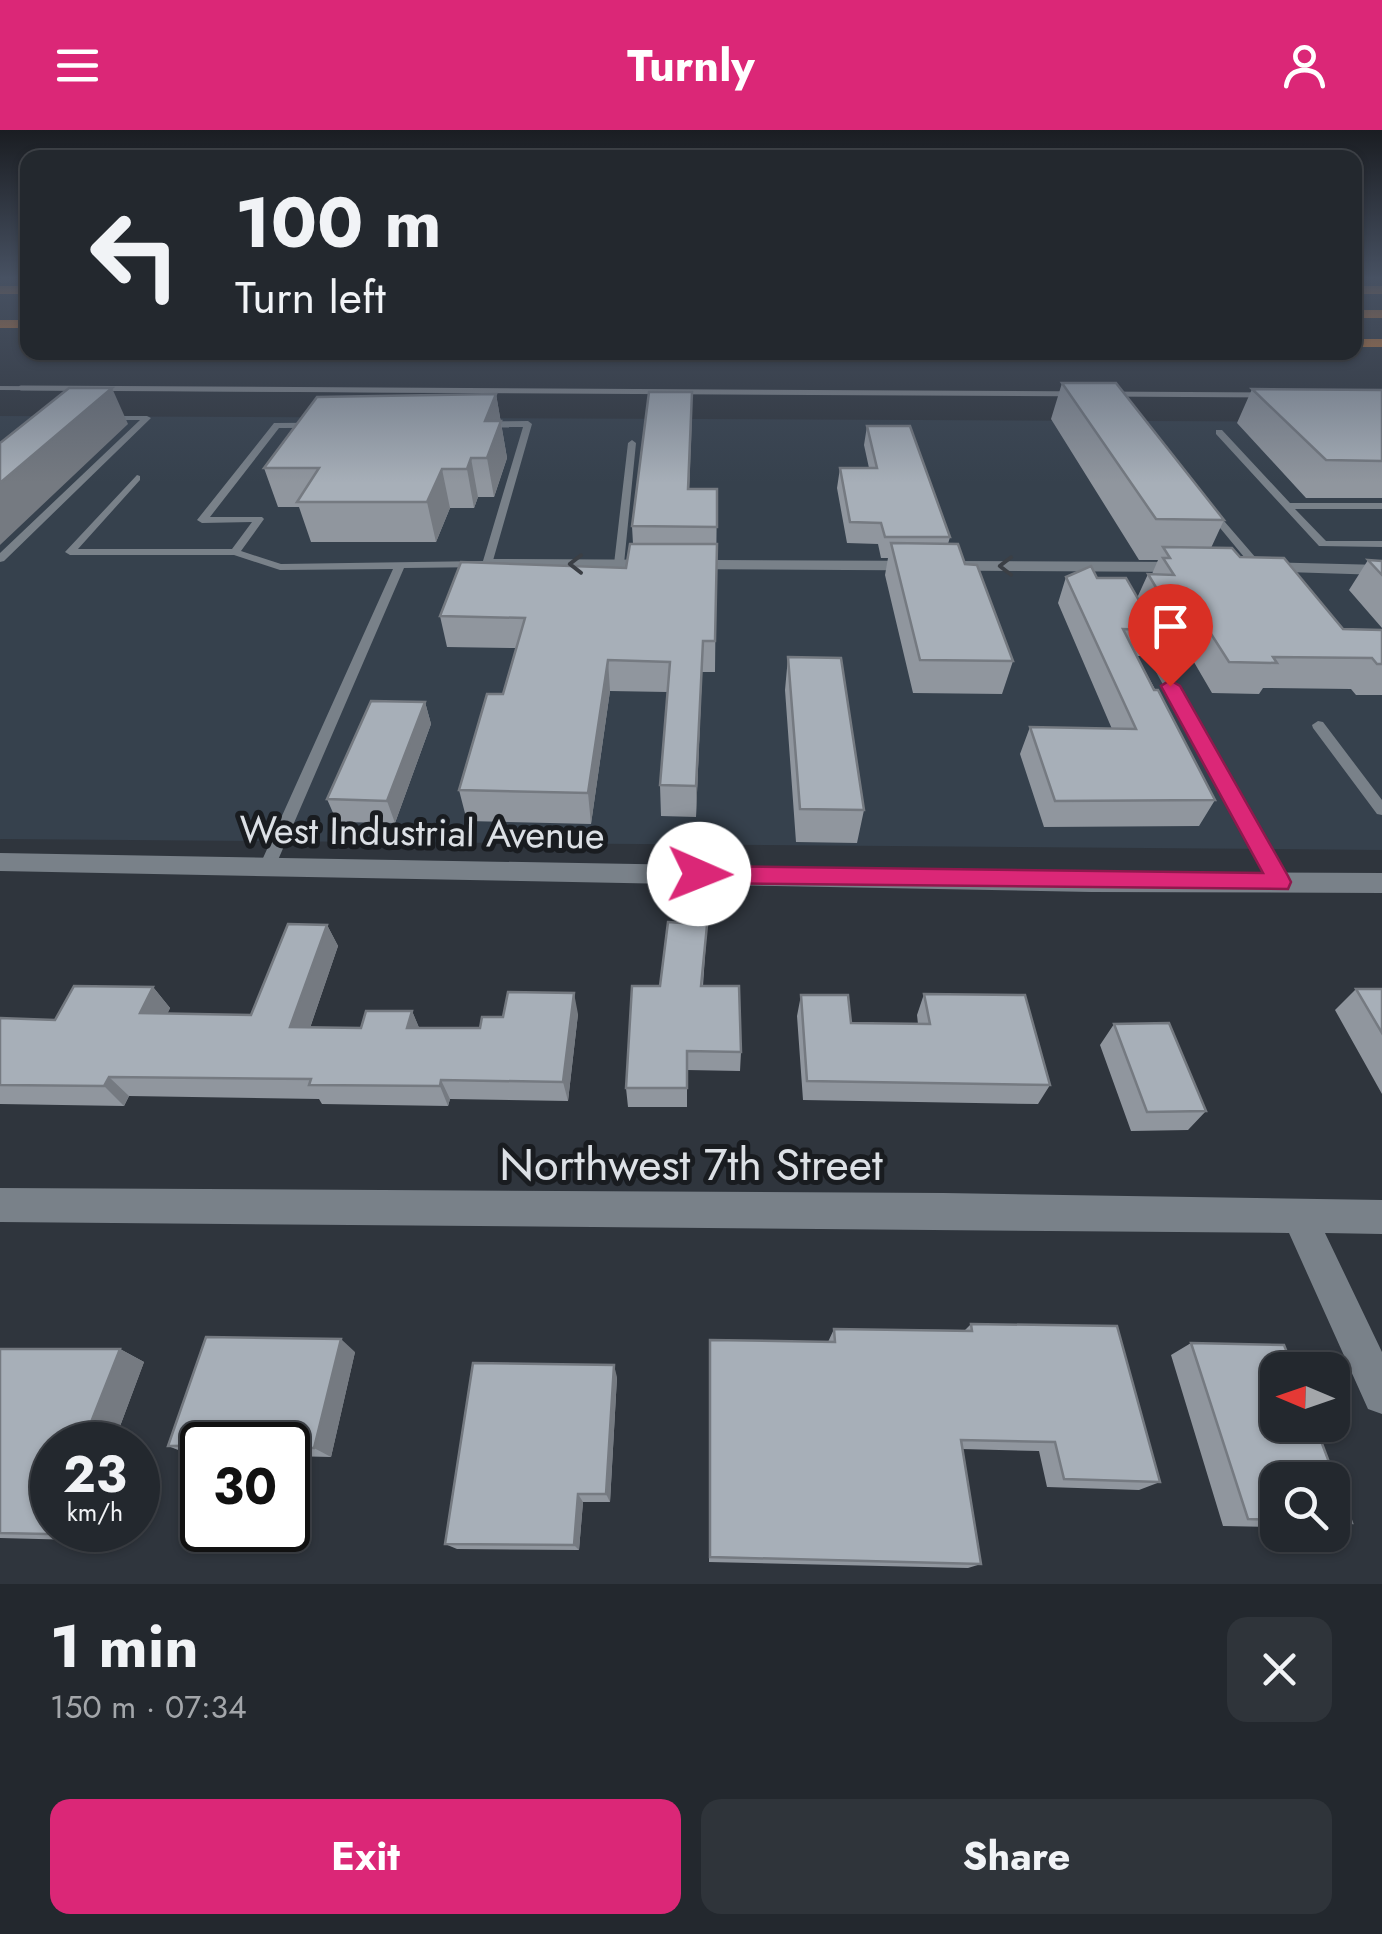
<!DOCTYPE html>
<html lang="en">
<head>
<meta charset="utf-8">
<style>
	:root { --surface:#23282e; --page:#2f343a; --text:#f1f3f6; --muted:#a3a6aa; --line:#40444a; --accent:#db2777 }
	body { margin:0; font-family:Jost,sans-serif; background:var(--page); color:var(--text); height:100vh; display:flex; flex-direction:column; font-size:38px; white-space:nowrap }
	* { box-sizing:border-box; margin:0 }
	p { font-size:32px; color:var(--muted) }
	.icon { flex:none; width:55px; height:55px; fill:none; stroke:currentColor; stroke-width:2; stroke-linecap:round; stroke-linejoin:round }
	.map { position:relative; height:1454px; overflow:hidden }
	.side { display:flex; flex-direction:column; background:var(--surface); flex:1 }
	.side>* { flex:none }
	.top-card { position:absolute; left:20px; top:20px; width:1342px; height:210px; border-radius:20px; box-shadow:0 2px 8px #0004,0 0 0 2px var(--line); background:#23282e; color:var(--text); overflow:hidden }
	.needle { width:65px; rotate:272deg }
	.tools { position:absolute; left:1260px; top:1222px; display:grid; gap:20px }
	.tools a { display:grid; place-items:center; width:90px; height:90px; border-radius:20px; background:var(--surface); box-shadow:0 2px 8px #0004,0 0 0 2px var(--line); font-size:50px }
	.speed { position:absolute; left:30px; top:1292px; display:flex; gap:20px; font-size:50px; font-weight:700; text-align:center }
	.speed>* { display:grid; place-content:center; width:130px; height:130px; border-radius:50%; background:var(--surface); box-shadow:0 2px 8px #0004,0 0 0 2px var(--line); line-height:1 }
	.speed small { font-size:25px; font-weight:400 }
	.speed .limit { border:5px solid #111; border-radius:15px; background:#fff; color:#111 }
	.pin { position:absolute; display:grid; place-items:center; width:85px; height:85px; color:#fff; margin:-102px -42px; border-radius:50% 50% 50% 0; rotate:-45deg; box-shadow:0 0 10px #0007 }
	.pin .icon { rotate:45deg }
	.me { position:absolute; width:110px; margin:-55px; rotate:91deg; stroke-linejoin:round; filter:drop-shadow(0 0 8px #0008) }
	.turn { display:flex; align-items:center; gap:35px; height:210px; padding:0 50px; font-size:45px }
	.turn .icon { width:130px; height:130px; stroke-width:2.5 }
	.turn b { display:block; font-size:70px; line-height:85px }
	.round { display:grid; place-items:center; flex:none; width:105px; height:105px; border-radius:20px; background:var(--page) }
	.headline { display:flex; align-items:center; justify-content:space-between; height:170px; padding:0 50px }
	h1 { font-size:60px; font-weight:700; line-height:75px }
	.button { display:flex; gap:20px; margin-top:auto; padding:20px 50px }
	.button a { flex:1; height:115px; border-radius:20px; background:var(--accent); color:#fff; font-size:40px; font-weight:700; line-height:115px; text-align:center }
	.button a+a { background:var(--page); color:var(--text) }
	header { display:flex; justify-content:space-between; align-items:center; height:130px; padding:0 50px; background:var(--accent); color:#fff; font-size:45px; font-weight:700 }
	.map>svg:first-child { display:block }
	.built { fill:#36414d }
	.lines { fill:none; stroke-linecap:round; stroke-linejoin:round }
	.lane { fill:#798189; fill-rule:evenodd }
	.street { fill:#798189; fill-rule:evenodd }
	.highway { fill:#e58534; fill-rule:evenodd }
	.rail-far1 { stroke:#868b91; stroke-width:4 }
	.rail { stroke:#868b91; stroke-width:5 }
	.wall { fill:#90969e }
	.shaded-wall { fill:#757a81 }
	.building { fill:#a7afb8; stroke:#757a81; stroke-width:2.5 }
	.oneway { stroke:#3b3f45 }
	.route { fill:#db2777; stroke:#8e194d; stroke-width:2.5 }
	.labels { text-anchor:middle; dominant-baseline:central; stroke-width:10; stroke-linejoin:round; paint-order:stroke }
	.street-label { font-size:38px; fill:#dce0e5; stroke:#191c20 }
	.near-street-label { font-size:45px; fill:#dce0e5; stroke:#191c20 }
</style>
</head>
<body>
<header><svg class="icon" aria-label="menu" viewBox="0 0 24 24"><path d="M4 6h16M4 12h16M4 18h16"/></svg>Turnly<svg class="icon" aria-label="person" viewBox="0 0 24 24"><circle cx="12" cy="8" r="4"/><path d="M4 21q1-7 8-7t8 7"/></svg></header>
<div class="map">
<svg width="1382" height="1454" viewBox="0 0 1382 1454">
	<rect width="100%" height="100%" fill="#2f353d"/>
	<path class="built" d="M 0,286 L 1382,292 L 1382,720 L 0,709 Z"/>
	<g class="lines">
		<path class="lane" d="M 103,286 L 147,286 L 151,288 L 4,431 L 0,432 L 0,423 L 140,290 L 106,290 L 102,288 Z
			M 528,291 L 532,294 L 492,434 L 487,437 L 404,438 L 275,737 L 272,741 L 262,741 L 259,737 L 393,439 L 280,440 L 234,425 L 70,425 L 65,422 L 137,345 L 140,346 L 140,350 L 78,419 L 232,419 L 252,392 L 202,393 L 197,390 L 274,293 ZM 523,297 L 483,431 L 281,434 L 241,421 L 264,389 L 262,387 L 210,387 L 279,298 Z
			M 1216,300 L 1222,300 L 1290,373 L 1382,373 L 1382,379 L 1295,379 L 1326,411 L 1382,411 L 1382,417 L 1319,416 L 1216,304 Z
			M 632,310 L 636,313 L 624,434 L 619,437 L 614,434 L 628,313 Z
			M 1206,377 L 1212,377 L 1262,435 L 1262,439 L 1254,439 L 1206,381 Z
			M 1140,499 L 1146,502 L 1284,748 L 1287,752 L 1284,756 L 1274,756 L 1134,502 Z
			M 1318,591 L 1323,592 L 1382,670 L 1382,685 L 1377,684 L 1313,598 L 1312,595 Z"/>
		<path class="street" d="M 487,429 L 1187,432 L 1196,437 L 1187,442 L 481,438 L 478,434 Z
			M 1257,432 L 1382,435 L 1382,445 L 1251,441 L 1248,437 Z
			M 0,723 L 1091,742 L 1382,743 L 1382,763 L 1091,762 L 0,741 Z
			M 0,1058 L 944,1063 L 1382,1070 L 1382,1104 L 1325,1103 L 1382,1222 L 1382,1284 L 1368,1279 L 1289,1103 L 0,1092 Z"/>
		<path class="highway" d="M 0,156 L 28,156 L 28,164 L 0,164 Z
			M 1355,156 L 1382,156 L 1382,164 L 1355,164 Z
			M 1355,180 L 1382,180 L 1382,188 L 1355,188 Z
			M 0,190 L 28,190 L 28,198 L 0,198 Z
			M 1355,209 L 1382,209 L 1382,217 L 1355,217 Z"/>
		<path class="rail-far1" d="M 0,258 L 476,261"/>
		<path class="rail" d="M 21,258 L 1275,265"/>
	</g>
	<path class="wall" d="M 1062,253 L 1224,390 L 1211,418 L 1240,427 L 1343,499 L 1382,500 L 1382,565 L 1356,565 L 1351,559 L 1263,558 L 1259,564 L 1212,563 L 1191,527 L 1164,526 L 1153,507 L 1144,526 L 1137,526 L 1215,670 L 1199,696 L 1044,697 L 1020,624 L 1030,597 L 1112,599 L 1058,473 L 1066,447 L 1097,448 L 1137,468 L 1148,444 L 1152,444 L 1158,430 L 1139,430 L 1051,289 Z
		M 1252,259 L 1382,260 L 1382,368 L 1306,368 L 1237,293 Z
		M 692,262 L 689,359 L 717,359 L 715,542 L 702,542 L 696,687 L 661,686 L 660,655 L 667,562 L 610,561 L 591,694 L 467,691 L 459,660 L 503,564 L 516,518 L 447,517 L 440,486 L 626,438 L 633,414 L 632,396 Z
		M 496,264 L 507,328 L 494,367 L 478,367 L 474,378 L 450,378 L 436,412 L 311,412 L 299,377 L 278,377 L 264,338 Z
		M 867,296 L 950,407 L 948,414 L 965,434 L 1013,531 L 1002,564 L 913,563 L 885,445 L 888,428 L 881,428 L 878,414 L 847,413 L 837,358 L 840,338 L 869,338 L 864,315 Z
		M 1368,430 L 1382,431 L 1382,498 L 1349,460 Z
		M 788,527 L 864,680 L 857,713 L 796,712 L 785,560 Z
		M 425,572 L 431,594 L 395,693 L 337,692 L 327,669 Z
		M 327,795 L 338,816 L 310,898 L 361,898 L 412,881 L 419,898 L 480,898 L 503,887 L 578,884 L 568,971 L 450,969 L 448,976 L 322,974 L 319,969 L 129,966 L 124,976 L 0,974 L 0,888 L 55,890 L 153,857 L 170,878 L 167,884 L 251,885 Z
		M 707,795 L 703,856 L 741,922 L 740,941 L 687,940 L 687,977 L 628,977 L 626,958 L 660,856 Z
		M 1356,859 L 1382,859 L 1382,964 L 1335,880 Z
		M 924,864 L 1050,955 L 1038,974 L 803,970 L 797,886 L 801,865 L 851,893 L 918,894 L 917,885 Z
		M 1114,894 L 1206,981 L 1188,1000 L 1131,1001 L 1100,915 Z
		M 971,1194 L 1160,1352 L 1139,1360 L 1047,1357 L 1039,1321 L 962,1319 L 981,1434 L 968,1438 L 709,1432 L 710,1210 L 828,1212 L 834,1199 L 965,1200 Z
		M 1191,1213 L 1284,1215 L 1294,1240 L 1278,1240 L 1278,1295 L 1315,1295 L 1352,1393 L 1332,1397 L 1332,1350 L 1278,1350 L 1278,1397 L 1223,1396 L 1171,1225 Z
		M 0,1219 L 120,1219 L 144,1232 L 113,1315 L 52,1315 L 77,1410 L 0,1408 Z
		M 355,1222 L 331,1327 L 288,1326 L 288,1315 L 202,1315 L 202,1325 L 191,1325 L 168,1316 Z
		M 617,1247 L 610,1372 L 583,1372 L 579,1420 L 457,1419 L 445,1414 Z"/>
	<path class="shaded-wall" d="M 112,258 L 128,294 L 0,415 L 0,353 Z
		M 692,262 L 692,289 L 688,388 L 688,359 Z
		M 496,264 L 507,328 L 494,367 L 487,328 L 485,291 Z
		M 471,328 L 478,367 L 474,378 L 467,339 Z
		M 442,339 L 450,378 L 436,412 L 427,372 Z
		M 703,511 L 702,542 L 696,687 L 696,656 Z
		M 608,530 L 610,561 L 591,694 L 588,663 Z
		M 425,572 L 431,594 L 395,693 L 387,671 Z
		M 327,795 L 338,816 L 303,918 L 290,897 Z
		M 153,857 L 170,878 L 158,904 L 140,883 Z
		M 574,863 L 578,884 L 568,971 L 563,952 Z
		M 412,881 L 421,902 L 407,898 Z
		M 109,947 L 129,966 L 124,976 L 104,956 Z
		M 441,950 L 450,969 L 448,976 L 440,956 Z
		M 341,1209 L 355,1222 L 331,1327 L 314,1318 Z
		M 120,1219 L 144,1232 L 113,1315 L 82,1315 Z
		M 614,1235 L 617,1247 L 610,1372 L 606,1364 Z
		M 578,1364 L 583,1372 L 579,1420 L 574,1415 Z
		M 52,1391 L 52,1400 L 81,1400 L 77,1410 L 47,1404 Z"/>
	<path class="building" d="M 1062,253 L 1116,253 L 1224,390 L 1156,389 Z
		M 69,258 L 112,258 L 0,353 L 0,313 Z
		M 1252,259 L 1382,260 L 1382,331 L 1326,330 Z
		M 649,262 L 692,262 L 688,359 L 717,359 L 717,397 L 632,396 Z
		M 496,264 L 485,291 L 501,291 L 487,328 L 471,328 L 467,339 L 442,339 L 427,372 L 297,372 L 319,338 L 264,338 L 317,267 Z
		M 867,296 L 910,296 L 950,407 L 885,407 L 881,393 L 850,392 L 840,338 L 877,338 Z
		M 891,413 L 958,414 L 965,434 L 977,435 L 1013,531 L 920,530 Z
		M 630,414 L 717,414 L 715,511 L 703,511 L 696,656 L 660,655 L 670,532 L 608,530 L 588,663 L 459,660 L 487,564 L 503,564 L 525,488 L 440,486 L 461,432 L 626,438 Z
		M 1163,417 L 1232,418 L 1240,427 L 1284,428 L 1343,499 L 1382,500 L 1382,534 L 1377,534 L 1372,528 L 1273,527 L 1277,533 L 1229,532 L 1206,496 L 1179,496 L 1148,444 L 1174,445 L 1163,428 L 1170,428 Z
		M 1368,430 L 1382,431 L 1382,445 Z
		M 1091,436 L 1097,448 L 1126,448 L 1156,500 L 1123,499 L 1154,560 L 1158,560 L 1215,670 L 1055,671 L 1030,597 L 1136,599 L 1066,447 Z
		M 788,527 L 841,528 L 864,680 L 800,679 Z
		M 371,571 L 425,572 L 387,671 L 327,669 Z
		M 668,792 L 707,795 L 701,856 L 739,856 L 741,922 L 687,921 L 687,958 L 626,958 L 632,856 L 660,856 Z
		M 288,794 L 327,795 L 290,897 L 361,898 L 366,881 L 412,881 L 407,898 L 480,898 L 482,887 L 503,887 L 508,862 L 574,863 L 563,952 L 441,950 L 440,956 L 309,955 L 311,949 L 109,947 L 104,956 L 0,955 L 0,888 L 55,890 L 74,856 L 153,857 L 140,883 L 251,885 Z
		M 1356,859 L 1382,859 L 1382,903 Z
		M 924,864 L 1025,865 L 1050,955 L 807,951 L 801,865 L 848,865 L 851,893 L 930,894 Z
		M 1169,893 L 1206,981 L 1147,982 L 1114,894 Z
		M 971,1194 L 1117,1196 L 1160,1352 L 1064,1349 L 1055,1312 L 961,1310 L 981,1434 L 710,1427 L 710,1210 L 835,1212 L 834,1199 L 972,1201 Z
		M 206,1207 L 341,1209 L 314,1318 L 288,1317 L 288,1315 L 168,1316 Z
		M 1191,1213 L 1284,1215 L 1294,1240 L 1278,1240 L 1278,1295 L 1315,1295 L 1352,1393 L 1332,1392 L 1332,1350 L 1278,1350 L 1278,1390 L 1248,1389 Z
		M 0,1219 L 120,1219 L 82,1315 L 52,1315 L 52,1391 L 47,1404 L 0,1403 Z
		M 473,1233 L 614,1235 L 606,1364 L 578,1364 L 574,1415 L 445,1414 Z"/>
	<defs><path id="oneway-chevron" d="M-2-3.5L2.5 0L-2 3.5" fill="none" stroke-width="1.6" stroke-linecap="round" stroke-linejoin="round" transform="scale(2.5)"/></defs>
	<g class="oneway">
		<use href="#oneway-chevron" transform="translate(576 434) rotate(-180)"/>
		<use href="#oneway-chevron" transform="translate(1006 436) rotate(-180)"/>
	</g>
	<linearGradient id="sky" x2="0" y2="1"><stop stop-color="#1a1d22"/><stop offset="0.42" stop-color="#475162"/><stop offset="1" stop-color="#475162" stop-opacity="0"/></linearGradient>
	<rect width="1382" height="353" fill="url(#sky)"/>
	<path class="route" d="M 1170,550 L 1180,556 L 1288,746 L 1291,752 L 1288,759 L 699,753 L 687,744 L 699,736 L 1263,743 L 1161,556 Z"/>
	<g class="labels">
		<g class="street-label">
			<text transform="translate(422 702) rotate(1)">West Industrial Avenue</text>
		</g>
		<g class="near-street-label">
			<text x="691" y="1034">Northwest 7th Street</text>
		</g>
	</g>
</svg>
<div class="tools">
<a><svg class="needle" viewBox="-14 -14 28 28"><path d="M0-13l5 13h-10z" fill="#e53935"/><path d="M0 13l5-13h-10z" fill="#a3a6aa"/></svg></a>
<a><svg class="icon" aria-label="search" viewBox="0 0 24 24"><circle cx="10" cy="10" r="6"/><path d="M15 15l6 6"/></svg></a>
</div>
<div class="speed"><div>23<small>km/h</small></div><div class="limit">30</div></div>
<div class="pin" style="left:1170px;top:556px;background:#d93025"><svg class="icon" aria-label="arrive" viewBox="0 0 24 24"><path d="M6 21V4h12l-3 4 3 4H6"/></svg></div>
<svg class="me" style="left:699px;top:744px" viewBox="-20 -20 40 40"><circle r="19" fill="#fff"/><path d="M0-13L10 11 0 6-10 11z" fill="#db2777"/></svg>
<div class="top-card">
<div class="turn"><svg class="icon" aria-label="left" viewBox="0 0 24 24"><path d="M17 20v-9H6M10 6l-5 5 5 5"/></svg><div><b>100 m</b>Turn left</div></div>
</div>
</div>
<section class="side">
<div class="headline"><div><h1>1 min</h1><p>150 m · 07:34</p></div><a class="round"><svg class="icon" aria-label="close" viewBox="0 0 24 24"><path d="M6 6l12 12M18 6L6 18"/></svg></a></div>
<div class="button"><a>Exit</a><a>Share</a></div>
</section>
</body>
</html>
